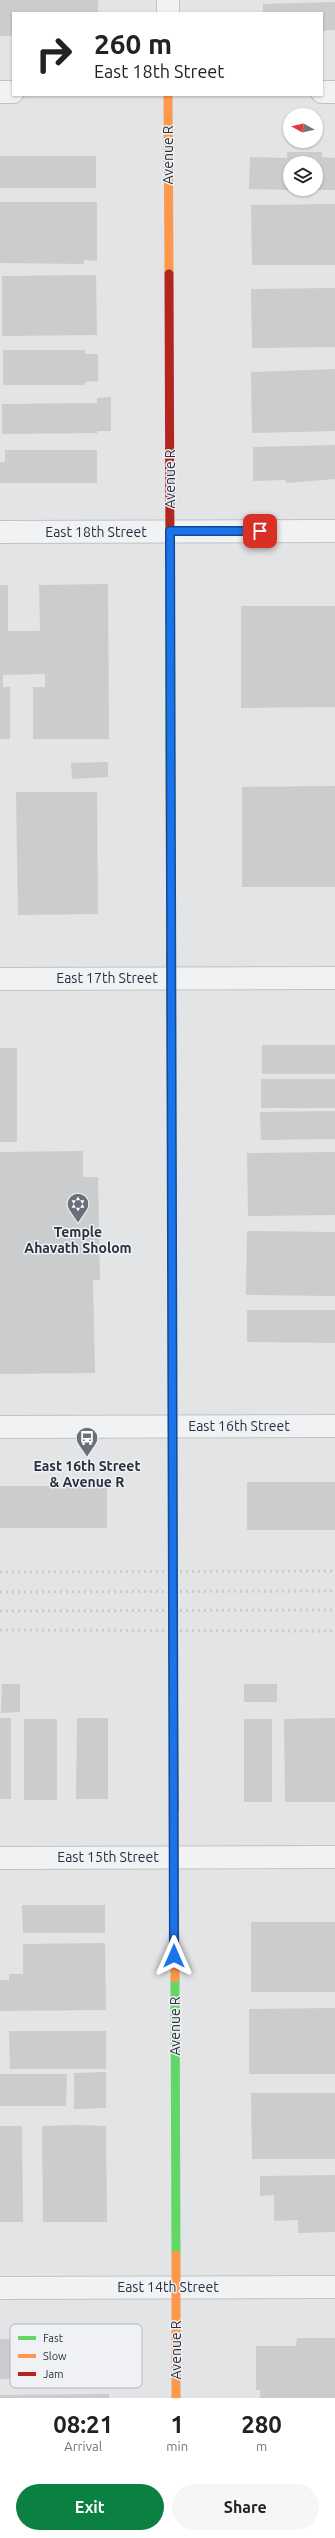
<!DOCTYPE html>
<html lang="en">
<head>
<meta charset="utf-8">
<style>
	:root { --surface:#fff; --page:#f6f6f6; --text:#222; --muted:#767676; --accent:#0b8043 }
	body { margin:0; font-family:Ubuntu,sans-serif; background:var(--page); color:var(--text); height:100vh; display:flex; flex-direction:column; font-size:15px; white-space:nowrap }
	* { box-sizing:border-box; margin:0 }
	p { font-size:13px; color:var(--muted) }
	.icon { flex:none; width:22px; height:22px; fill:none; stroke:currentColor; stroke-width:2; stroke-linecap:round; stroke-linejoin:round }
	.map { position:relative; height:2398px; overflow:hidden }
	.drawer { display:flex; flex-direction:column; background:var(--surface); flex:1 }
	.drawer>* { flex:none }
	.hud { position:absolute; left:12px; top:12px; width:311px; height:84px; border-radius:0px; box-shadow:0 1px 3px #0004; background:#fff; color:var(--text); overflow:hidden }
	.needle { width:26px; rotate:278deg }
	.tools { position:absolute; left:283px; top:108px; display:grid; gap:8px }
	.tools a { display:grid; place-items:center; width:40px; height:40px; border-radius:50%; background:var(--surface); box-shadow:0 1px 3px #0004; font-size:20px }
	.pin { position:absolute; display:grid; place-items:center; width:34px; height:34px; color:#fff; margin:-17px; border-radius:8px; box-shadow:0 2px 6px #0006 }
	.me { position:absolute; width:44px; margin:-22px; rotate:0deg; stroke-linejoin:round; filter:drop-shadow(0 0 3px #0008) }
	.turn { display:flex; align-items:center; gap:14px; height:84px; padding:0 16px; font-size:18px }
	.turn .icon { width:52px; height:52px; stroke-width:2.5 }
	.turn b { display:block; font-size:28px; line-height:34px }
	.eta { display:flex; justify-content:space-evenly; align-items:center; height:68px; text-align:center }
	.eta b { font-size:24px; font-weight:600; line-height:28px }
	.primary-button { display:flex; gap:8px; margin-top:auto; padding:8px 16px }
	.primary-button a { flex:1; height:46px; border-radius:24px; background:var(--accent); color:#fff; font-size:16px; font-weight:600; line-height:46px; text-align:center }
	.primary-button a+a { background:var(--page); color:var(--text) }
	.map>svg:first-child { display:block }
	.building { fill:#caccce }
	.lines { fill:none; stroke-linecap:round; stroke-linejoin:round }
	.street-casing { stroke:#c0c2c4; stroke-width:24 }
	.street { stroke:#f0f2f3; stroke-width:22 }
	.fast { stroke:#63d668; stroke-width:9 }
	.slow { stroke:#ff974d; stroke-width:9 }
	.jam { stroke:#b3261e; stroke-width:9 }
	.rail { stroke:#cacbcd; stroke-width:3; stroke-dasharray:2 4; stroke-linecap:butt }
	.route-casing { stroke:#114b97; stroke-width:10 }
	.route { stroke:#1a73e8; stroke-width:7 }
	.labels { text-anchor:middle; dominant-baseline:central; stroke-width:3; stroke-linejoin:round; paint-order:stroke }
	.street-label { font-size:14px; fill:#2a303e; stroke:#eff1f5 }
	.poi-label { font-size:14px; font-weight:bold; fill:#2a303e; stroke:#eff1f5 }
	.key { fill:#eff1f5; stroke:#b4b7be; stroke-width:1 }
	.key-label { font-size:11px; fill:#2a303e }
</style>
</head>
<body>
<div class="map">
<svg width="335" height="2398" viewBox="0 0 335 2398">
	<rect width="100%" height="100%" fill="#e2e4e6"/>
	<path class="building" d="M 0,0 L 98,0 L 98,13 L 13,13 L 13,36 L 0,36 Z
		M 335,2 L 335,30 L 322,31 L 322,13 L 263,13 L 263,4 Z
		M 287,152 L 322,152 L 322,157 L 335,158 L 335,190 L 316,190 L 316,163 L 290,163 L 290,190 L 249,189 L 250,157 L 287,158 Z
		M 0,156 L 96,156 L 96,188 L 0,188 Z
		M 0,202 L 97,202 L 97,261 L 84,260 L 84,264 L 0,263 Z
		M 335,204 L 335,265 L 252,265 L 251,205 Z
		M 96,275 L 97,335 L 2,336 L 2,276 Z
		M 335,288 L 335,347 L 252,348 L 251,289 Z
		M 3,350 L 85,350 L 85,354 L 98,354 L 98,381 L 85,382 L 85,385 L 3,385 Z
		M 335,369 L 335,431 L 252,433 L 251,372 Z
		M 111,397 L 111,431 L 97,431 L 98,433 L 2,434 L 2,404 L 97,403 L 97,398 Z
		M 335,445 L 335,479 L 286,483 L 286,480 L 253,481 L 253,447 Z
		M 5,450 L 97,450 L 97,483 L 0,483 L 0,462 L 5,462 Z
		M 108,584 L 109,739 L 33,739 L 33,687 L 45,687 L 45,674 L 3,675 L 3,687 L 10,687 L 10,739 L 0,739 L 0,585 L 8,585 L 8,631 L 40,631 L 39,585 Z
		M 241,606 L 335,606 L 335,707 L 241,708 Z
		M 108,762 L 108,777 L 72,779 L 71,763 Z
		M 335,786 L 335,887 L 242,887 L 242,787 Z
		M 16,792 L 97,792 L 98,914 L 18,915 Z
		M 262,1045 L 335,1045 L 335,1074 L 262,1074 Z
		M 0,1048 L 17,1048 L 17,1142 L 0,1142 Z
		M 261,1079 L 335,1079 L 335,1108 L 261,1108 Z
		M 335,1111 L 335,1139 L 261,1140 L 260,1112 Z
		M 83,1151 L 83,1177 L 98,1177 L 100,1280 L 93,1280 L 95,1373 L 0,1374 L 0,1152 Z
		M 335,1152 L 335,1215 L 248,1216 L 247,1153 Z
		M 247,1231 L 335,1232 L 335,1296 L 246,1295 Z
		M 247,1310 L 335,1310 L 335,1343 L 247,1342 Z
		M 247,1482 L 335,1482 L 335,1530 L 247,1530 Z
		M 0,1486 L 107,1486 L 107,1528 L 0,1528 Z
		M 2,1684 L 20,1684 L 20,1712 L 1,1713 Z
		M 244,1684 L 277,1684 L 277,1702 L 244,1702 Z
		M 0,1718 L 11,1718 L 11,1799 L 0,1799 Z
		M 77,1718 L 108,1718 L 108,1799 L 76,1799 Z
		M 335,1718 L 335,1802 L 285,1802 L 284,1719 Z
		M 24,1719 L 57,1719 L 57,1800 L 24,1800 Z
		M 244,1719 L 272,1719 L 272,1802 L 244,1802 Z
		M 22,1905 L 105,1905 L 105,1933 L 23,1933 Z
		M 251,1922 L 335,1922 L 335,1992 L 251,1992 Z
		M 105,1943 L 106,2010 L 0,2011 L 0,1980 L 9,1980 L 9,1974 L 23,1974 L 23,1944 Z
		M 335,2008 L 335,2074 L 249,2074 L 249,2009 Z
		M 9,2031 L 106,2031 L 106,2069 L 10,2069 Z
		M 106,2072 L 106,2108 L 74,2109 L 74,2073 Z
		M 0,2074 L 67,2074 L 66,2106 L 0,2106 Z
		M 251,2093 L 335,2093 L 335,2159 L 252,2159 Z
		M 76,2125 L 106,2126 L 107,2222 L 43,2222 L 42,2126 Z
		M 0,2126 L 22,2126 L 23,2222 L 0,2222 Z
		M 335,2175 L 335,2232 L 298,2233 L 298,2220 L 274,2221 L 274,2195 L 260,2196 L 260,2176 Z
		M 109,2338 L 109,2378 L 0,2379 L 0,2339 Z
		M 297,2338 L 335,2338 L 335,2398 L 260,2398 L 260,2390 L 256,2390 L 256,2346 L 296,2346 Z
		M 109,2394 L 109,2398 L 0,2398 L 0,2395 Z"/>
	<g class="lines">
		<g class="street-casing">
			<path id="street" d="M 168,0 L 168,13
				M 0,92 L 13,92
				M 322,92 L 335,92
				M 0,532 L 335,531
				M 0,979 L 335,978
				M 0,1427 L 335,1426
				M 0,1858 L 335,1857
				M 0,2288 L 335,2287"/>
		</g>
		<use href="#street" class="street"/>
		<path class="fast" d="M 170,559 L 170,778
			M 175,1978 L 176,2255"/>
		<path class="slow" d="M 168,95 L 169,274
			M 170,778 L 171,955
			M 172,1273 L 173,1612
			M 174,1809 L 175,1978
			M 176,2255 L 176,2398"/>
		<path class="jam" d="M 169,274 L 170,559
			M 171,955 L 172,1273
			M 173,1612 L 174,1809"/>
		<path class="rail" d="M 0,1572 L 335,1571
			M 0,1592 L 335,1591
			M 0,1611 L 335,1610
			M 0,1630 L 335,1631"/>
	</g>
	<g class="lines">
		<g class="route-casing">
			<path id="route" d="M 174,1956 L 170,531 L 260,531"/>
		</g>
		<use href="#route" class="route"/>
	</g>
	<defs>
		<g id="synagogue-pin" transform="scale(1.15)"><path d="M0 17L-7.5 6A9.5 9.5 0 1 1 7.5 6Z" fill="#6a6f79" stroke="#eff1f5"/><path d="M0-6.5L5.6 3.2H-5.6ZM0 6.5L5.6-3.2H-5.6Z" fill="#fff"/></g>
		<g id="bus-pin" transform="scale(1.15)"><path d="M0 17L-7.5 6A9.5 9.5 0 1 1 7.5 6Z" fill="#6a6f79" stroke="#eff1f5"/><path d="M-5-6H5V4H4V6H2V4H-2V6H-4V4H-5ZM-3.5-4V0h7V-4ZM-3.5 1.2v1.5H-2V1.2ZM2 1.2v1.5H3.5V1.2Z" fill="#fff"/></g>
	</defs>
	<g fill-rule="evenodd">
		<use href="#synagogue-pin" x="78" y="1204"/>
		<use href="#bus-pin" x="87" y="1438"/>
	</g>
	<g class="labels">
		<g class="street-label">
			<text transform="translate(168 155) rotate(-90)">Avenue R</text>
			<text transform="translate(170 479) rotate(-90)">Avenue R</text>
			<text x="96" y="532">East 18th Street</text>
			<text x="107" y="978">East 17th Street</text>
			<text x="239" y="1426">East 16th Street</text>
			<text x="108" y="1857">East 15th Street</text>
			<text transform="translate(175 2026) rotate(-90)">Avenue R</text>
			<text x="168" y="2287">East 14th Street</text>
			<text transform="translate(176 2350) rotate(-90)">Avenue R</text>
		</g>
		<g class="poi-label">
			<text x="78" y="1232">Temple<tspan x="78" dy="16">Ahavath Sholom</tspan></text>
			<text x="87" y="1466">East 16th Street<tspan x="87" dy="16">&amp; Avenue R</tspan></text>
		</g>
	</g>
	<rect x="10" y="2324" width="132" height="64" rx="6" class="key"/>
	<rect x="18" y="2336" width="18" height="4" fill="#63d668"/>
	<rect x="18" y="2354" width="18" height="4" fill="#ff974d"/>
	<rect x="18" y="2372" width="18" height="4" fill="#b3261e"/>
	<g class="key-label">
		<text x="43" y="2342">Fast</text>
		<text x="43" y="2360">Slow</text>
		<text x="43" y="2378">Jam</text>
	</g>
</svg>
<div class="tools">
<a><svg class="needle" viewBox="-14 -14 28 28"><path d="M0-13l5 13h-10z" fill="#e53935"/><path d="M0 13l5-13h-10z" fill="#767676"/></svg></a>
<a><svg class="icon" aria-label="layers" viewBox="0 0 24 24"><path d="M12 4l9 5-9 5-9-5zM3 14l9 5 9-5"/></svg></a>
</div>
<div class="pin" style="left:260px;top:531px;background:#d93025"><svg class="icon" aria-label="arrive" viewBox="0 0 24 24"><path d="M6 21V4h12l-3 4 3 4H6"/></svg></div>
<svg class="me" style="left:174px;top:1956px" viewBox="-20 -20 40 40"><path d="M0-17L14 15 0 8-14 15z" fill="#1a73e8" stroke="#fff" stroke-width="4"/></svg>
<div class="hud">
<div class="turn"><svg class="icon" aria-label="right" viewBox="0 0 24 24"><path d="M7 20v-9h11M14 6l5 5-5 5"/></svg><div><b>260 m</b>East 18th Street</div></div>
</div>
</div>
<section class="drawer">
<div class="eta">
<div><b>08:21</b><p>Arrival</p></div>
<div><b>1</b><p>min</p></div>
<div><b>280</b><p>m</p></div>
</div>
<div class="primary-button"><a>Exit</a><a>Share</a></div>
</section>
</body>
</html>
